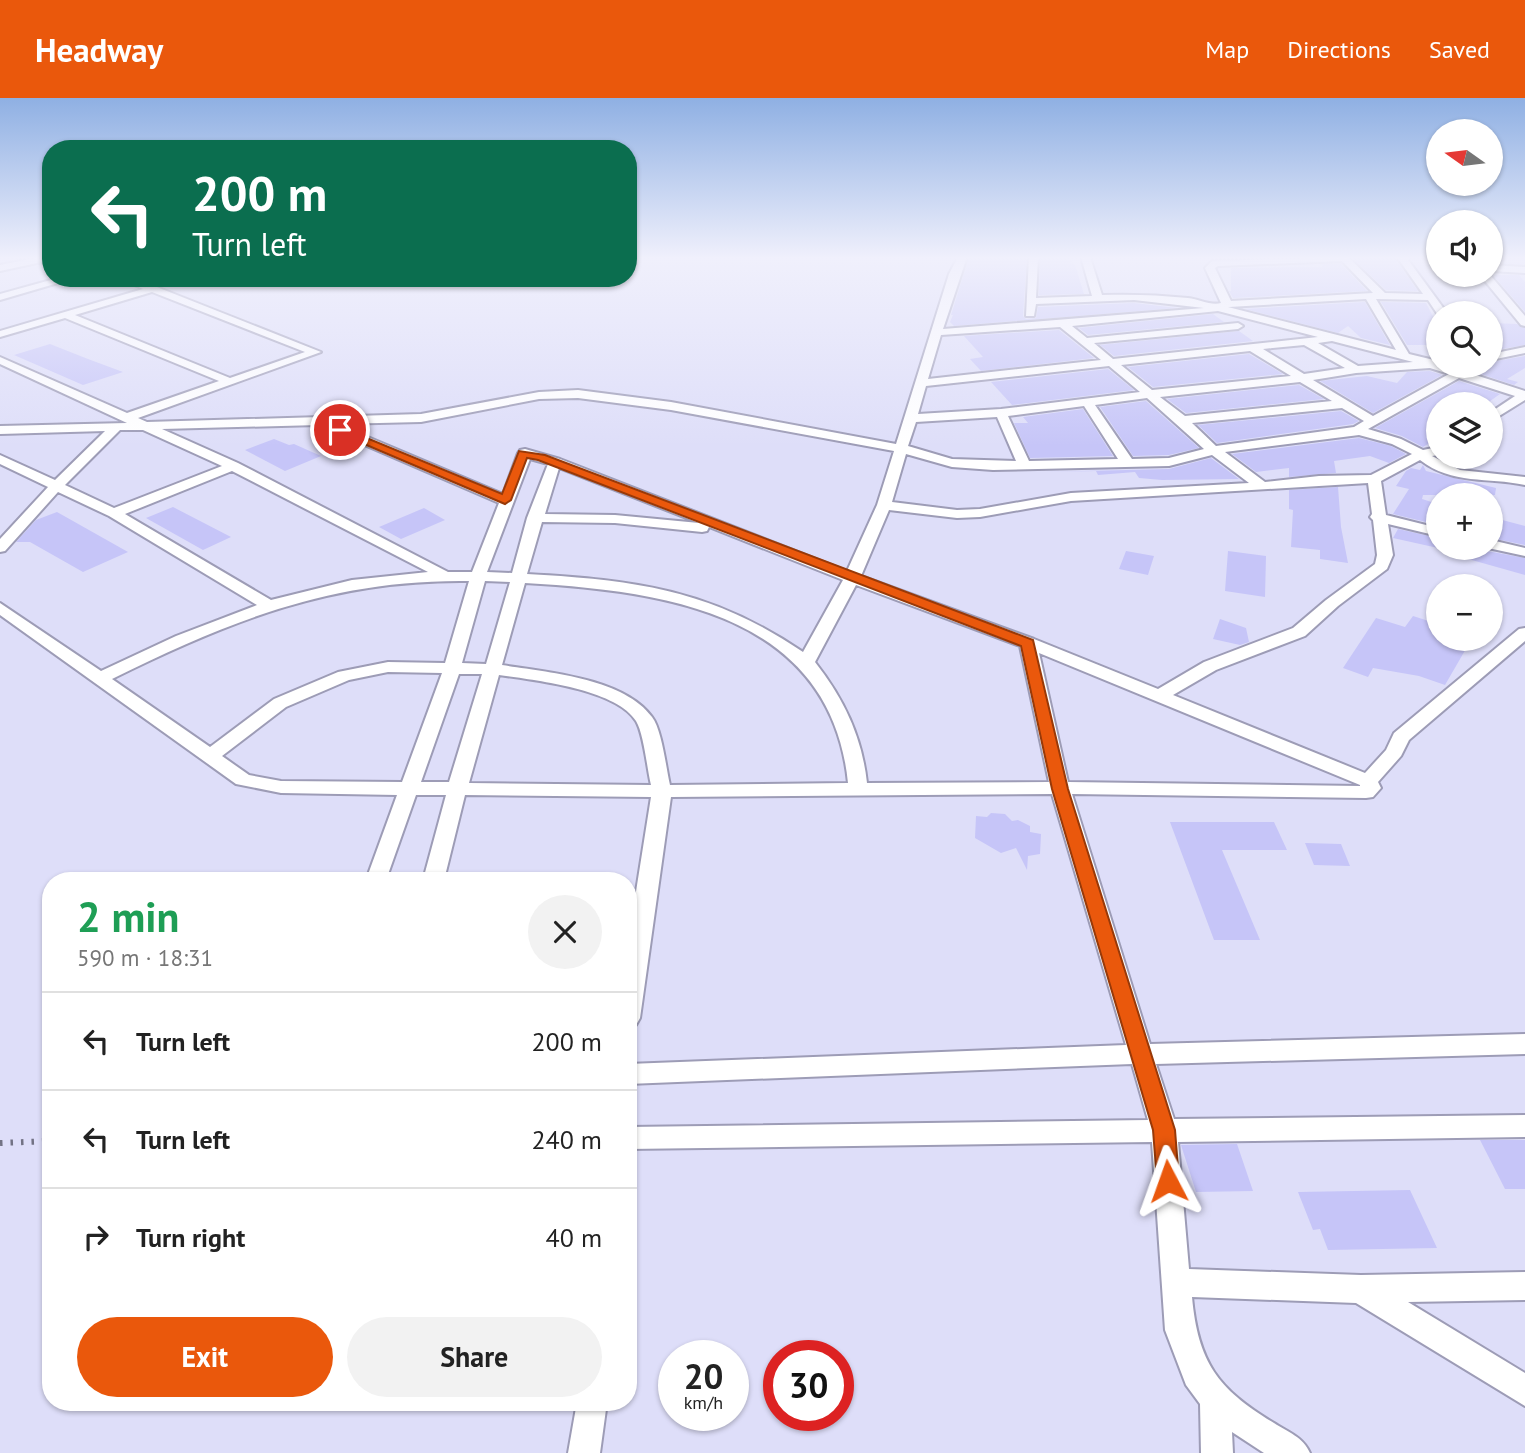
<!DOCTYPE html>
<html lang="en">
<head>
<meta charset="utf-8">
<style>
	:root { --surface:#fff; --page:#f2f2f2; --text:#222; --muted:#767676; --line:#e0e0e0; --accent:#ea580c }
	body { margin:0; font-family:"PT Sans",sans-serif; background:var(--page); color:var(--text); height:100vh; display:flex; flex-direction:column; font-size:26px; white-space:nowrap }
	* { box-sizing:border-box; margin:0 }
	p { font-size:23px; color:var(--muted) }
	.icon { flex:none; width:38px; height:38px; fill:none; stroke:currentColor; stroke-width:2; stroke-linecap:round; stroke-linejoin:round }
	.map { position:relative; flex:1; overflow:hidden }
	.side { position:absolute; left:42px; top:774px; width:595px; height:539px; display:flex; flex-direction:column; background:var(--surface); border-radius:28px; box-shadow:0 2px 5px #0004 }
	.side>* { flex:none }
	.guide { position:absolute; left:42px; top:42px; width:595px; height:147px; border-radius:28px; box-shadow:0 2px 5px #0004; background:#0b6e4f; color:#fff; overflow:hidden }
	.needle { width:46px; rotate:284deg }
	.fabs { position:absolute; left:1426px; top:21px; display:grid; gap:14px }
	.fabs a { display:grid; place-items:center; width:77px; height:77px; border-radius:50%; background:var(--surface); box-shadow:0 2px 5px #0004; font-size:35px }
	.speed { position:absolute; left:658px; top:1242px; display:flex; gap:14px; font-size:35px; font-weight:700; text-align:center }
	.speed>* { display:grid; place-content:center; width:91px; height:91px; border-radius:50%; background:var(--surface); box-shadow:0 2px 5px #0004; line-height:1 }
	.speed small { font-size:18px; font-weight:400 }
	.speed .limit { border:10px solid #d22; background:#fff; color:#111 }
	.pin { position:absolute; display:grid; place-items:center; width:60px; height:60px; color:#fff; margin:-30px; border:4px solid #fff; border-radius:50%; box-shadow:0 2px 7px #0007 }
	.me { position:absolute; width:77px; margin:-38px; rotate:356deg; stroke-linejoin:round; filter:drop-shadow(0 0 5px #0008) }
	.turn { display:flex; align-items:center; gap:24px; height:147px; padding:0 35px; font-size:32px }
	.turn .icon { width:91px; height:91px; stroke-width:2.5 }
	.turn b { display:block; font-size:49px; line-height:60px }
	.round { display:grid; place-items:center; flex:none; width:74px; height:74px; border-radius:37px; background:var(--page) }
	.overview { display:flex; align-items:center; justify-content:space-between; height:119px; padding:0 35px }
	h1 { font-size:42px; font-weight:600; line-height:52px; color:#1e9e55 }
	.primary-button { display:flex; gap:14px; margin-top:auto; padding:14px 35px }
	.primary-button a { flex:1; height:80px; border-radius:42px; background:var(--accent); color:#fff; font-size:28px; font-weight:600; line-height:80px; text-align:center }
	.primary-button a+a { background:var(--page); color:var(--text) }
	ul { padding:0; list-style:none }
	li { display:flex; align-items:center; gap:21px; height:98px; padding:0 35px; border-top:2px solid var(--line) }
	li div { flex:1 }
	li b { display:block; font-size:26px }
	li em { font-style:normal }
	header { display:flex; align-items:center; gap:42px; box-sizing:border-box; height:98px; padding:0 35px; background:var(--accent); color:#fff }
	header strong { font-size:33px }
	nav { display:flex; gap:38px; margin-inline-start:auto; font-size:24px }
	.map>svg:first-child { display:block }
	.building { fill:#c6c5f8 }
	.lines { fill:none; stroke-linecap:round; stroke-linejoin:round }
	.street-casing { stroke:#9d9cb6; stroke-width:4 }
	.path { stroke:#727284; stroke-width:6; stroke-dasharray:2.5 8; stroke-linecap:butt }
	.street { fill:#fff; fill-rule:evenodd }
	.route { fill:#ea580c; stroke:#983908; stroke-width:2 }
</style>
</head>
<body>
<header>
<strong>Headway</strong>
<nav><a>Map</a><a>Directions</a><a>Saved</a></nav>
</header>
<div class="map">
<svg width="1525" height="1355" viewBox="0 0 1525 1355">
	<rect width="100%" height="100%" fill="#dedef9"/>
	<path class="building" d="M 969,159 L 1027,159 L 1023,218 L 1026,221 L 1036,220 L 1038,209 L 1134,205 L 1177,210 L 954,228 L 950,224 L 953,217 L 951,217 Z
		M 1040,159 L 1065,159 L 1075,167 L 1084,196 L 1039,197 Z
		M 1387,159 L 1394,159 L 1418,193 L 1386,192 L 1353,161 Z
		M 1321,166 L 1341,166 L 1367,193 L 1233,200 L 1229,193 L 1231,193 L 1231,170 L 1323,169 Z
		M 1493,177 L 1519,177 L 1525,184 L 1525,214 Z
		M 1365,204 L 1390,247 L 1361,240 L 1348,228 L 1338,235 L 1245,211 Z
		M 1381,204 L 1426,205 L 1438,228 L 1438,247 L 1407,247 Z
		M 1213,216 L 1224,224 L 1088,237 L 1079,230 Z
		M 1491,225 L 1517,226 L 1525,230 L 1525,247 L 1491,253 Z
		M 1059,232 L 1094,260 L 981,273 L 970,261 L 983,259 L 964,238 Z
		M 1239,233 L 1253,243 L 1114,258 L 1100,247 Z
		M 50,246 L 88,261 L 123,274 L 83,287 L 14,257 Z
		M 1249,256 L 1283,276 L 1153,289 L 1128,269 Z
		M 1525,258 L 1525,270 L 1507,281 L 1518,284 L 1514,287 L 1459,269 L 1491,268 L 1491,264 Z
		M 1108,271 L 1134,292 L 1012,307 L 991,284 Z
		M 1430,273 L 1442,277 L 1373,315 L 1320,283 L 1367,278 L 1397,285 L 1407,274 Z
		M 1459,283 L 1500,296 L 1486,306 L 1438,306 L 1438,340 L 1423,349 L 1402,338 L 1375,330 Z
		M 1299,287 L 1324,301 L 1186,315 L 1167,301 Z
		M 1146,303 L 1199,350 L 1169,357 L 1133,358 L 1100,309 Z
		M 1083,311 L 1113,358 L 1030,360 L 1014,325 L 1028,325 L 1023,319 Z
		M 1341,313 L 1359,323 L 1353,326 L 1217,345 L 1198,327 Z
		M 1359,340 L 1391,348 L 1406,356 L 1389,365 L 1370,358 L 1334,363 L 1336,375 L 1289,379 L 1289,370 L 1256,374 L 1232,356 Z
		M 274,341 L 289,347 L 294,346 L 321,358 L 285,373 L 245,352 Z
		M 1211,360 L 1239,381 L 1162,382 L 1139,380 L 1135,374 L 1098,377 L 1096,373 L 1042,374 L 1169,371 Z
		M 1423,367 L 1426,373 L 1496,390 L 1495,397 L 1423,397 L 1422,401 L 1438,406 L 1438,427 L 1393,416 L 1409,391 L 1396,388 L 1406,373 L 1411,370 L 1420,372 Z
		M 1338,389 L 1341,429 L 1348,465 L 1320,461 L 1320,452 L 1291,449 L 1293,412 L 1289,411 L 1289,392 Z
		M 173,409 L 231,439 L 203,452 L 146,420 Z
		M 424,410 L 445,422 L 401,441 L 379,429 Z
		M 57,414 L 128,454 L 83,474 L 30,444 L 16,444 L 36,422 Z
		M 1491,419 L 1525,428 L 1525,447 L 1491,440 Z
		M 1398,431 L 1438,440 L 1438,450 L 1393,440 Z
		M 1448,450 L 1485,450 L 1487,453 L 1525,460 L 1525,477 L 1447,455 Z
		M 1126,453 L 1154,458 L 1148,477 L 1119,471 Z
		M 1228,453 L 1266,458 L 1265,499 L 1225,493 Z
		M 1413,518 L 1438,526 L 1438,541 L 1467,549 L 1445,587 L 1419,578 L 1373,570 L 1368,579 L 1343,570 L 1376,520 L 1405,529 Z
		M 1220,521 L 1246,530 L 1249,544 L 1240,547 L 1213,541 Z
		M 991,715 L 1005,716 L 1012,723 L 1018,722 L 1030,728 L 1030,734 L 1041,736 L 1040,756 L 1028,758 L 1027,772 L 1016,750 L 1001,755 L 975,740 L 976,718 L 987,719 Z
		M 1170,724 L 1274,724 L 1287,752 L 1222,752 L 1260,842 L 1214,842 Z
		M 1305,745 L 1341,746 L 1350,768 L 1314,767 Z
		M 1480,1042 L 1525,1042 L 1525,1091 L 1505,1091 Z
		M 1237,1046 L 1253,1093 L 1196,1094 L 1181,1047 Z
		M 1410,1092 L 1437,1150 L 1328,1152 L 1320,1131 L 1313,1132 L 1298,1094 Z"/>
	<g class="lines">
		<g class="street-casing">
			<path id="street" d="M 40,159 L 51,159 L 51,162 L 0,173 L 0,167 Z
				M 958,159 L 967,159 L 943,231 L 1204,210 L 1134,202 L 1036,206 L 1034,218 L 1026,218 L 1029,159 L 1038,159 L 1036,200 L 1092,198 L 1081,159 L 1090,159 L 1102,197 C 1131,196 1159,197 1188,200 C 1199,201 1211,208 1221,205 L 1205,170 L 1212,163 L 1348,159 L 1385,195 L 1423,196 L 1397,159 L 1406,159 L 1447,215 L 1438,217 L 1428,202 L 1376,201 L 1409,256 L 1438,263 L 1438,268 L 1463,273 L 1525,293 L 1525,302 L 1491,323 L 1491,314 L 1515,298 L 1459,280 L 1368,331 L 1401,341 L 1423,352 L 1438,349 L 1438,357 L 1432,358 L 1460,372 L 1525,379 L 1525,387 C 1488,379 1452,387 1420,362 L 1381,383 L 1386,417 L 1438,430 L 1438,438 L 1388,426 L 1393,457 L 1387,471 L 1338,508 L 1305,538 L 1216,572 L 1173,597 L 1365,675 L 1386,652 L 1394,635 L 1519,531 L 1525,530 L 1525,543 L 1409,642 L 1401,658 L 1378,684 L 1381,690 L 1373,699 L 1366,700 L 1072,696 L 1150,946 L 1525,936 L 1525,956 L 1156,966 L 1174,1021 L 1525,1017 L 1525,1039 L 1178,1044 L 1189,1171 L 1361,1177 L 1525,1174 L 1525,1202 L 1408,1204 L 1525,1275 L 1525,1308 L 1356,1205 L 1192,1199 C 1198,1265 1218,1291 1274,1325 C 1288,1334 1303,1339 1310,1355 L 1264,1355 L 1232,1334 L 1233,1355 L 1201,1355 L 1200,1306 L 1186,1287 L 1165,1232 L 1152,1044 L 628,1051 L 628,1029 L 1148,1022 L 1132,966 L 628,986 L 628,966 L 1126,947 L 1052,696 L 671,699 L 640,920 L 636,927 L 628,929 L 628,844 L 651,699 L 465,697 L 444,782 L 423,782 L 446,697 L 416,697 L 386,782 L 366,782 L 397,697 L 281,695 L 236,686 L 0,517 L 0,505 L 101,573 L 176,538 L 257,507 L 109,418 L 58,394 L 5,453 L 0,454 L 0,441 L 48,389 L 0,366 L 0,357 L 55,382 L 105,333 L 0,336 L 0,328 L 127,325 L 0,266 L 0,259 L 127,315 L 219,283 L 65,220 L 0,239 L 0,233 L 143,191 L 119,180 L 134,180 L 321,254 L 138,320 L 147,324 L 421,316 L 539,294 L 578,292 L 671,304 L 896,346 L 949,176 ZM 1342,163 L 1373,195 L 1231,203 L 1215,170 L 1218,168 ZM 152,194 L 305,254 L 230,280 L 75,217 ZM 1366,201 L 1396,252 L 1228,209 L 1229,209 ZM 1218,213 L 1318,239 L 1113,261 L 1094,245 L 1238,231 L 1243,228 L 1238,225 L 1087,240 L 1072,228 ZM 1060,229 L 1101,262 L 928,281 L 941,237 ZM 1332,243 L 1413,264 L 1358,268 L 1318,245 ZM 1304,247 L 1345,270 L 1304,276 L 1263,251 ZM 1250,253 L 1291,278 L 1152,292 L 1121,267 ZM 1109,268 L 1140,294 L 1001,311 L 918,316 L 926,288 ZM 1430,270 L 1449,276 L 1373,318 L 1313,282 L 1356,275 ZM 1300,284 L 1332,303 L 1185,318 L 1160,299 ZM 578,300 L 671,312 L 894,353 L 877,407 L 847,473 L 560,361 L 525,351 L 520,352 L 518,355 L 503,396 L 337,326 L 421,324 L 539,301 ZM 1147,300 L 1204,351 L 1169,360 L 1132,361 L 1095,307 ZM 1084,308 L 1118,361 L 1029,363 L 1008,318 ZM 1342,310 L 1364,323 L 1354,329 L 1216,348 L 1192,325 ZM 997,319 L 1016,363 L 952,361 L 908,348 L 916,324 ZM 318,327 L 499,405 L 472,474 L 448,474 L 238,365 L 162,331 ZM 120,332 L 143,332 L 222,368 L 114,410 L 65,387 ZM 1359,337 L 1392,346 L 1412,356 L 1371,377 L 1319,378 L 1265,384 L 1225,354 ZM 906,356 L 952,369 L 993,372 L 1169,368 L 1212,357 L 1249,385 L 1071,395 L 980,411 L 957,412 L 892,404 ZM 530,361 L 548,366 L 527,420 L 512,475 L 487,474 ZM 559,370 L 699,425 L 615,417 L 545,416 ZM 232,373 L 428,474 L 352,482 L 271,502 L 125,416 ZM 1368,385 L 1372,416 L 1370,419 L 1373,422 L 1377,457 L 1375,466 L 1326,502 L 1293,530 L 1204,564 L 1158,591 L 1034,541 L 861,478 L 889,412 L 957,420 L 980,419 L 1071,403 ZM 542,424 L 615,425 L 702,434 L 707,433 L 709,429 L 843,482 L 803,554 C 712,492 636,482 527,476 ZM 469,483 L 445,565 L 388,564 L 338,574 L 274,601 L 210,649 L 112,581 C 231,522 334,481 469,483 ZM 485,483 L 510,484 L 486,566 L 462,565 ZM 525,485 C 664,493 831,515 848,685 L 670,687 C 666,670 662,632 652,619 C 624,580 546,574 502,567 ZM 856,487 L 1020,548 L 1049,684 L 867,685 C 862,639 844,601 815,564 ZM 1039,555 L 1360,687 L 1360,688 L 1068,684 ZM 388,574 L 442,575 L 402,684 L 281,683 L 249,677 L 222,658 L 286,609 L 349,582 ZM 459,576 L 482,576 L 449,684 L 421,684 ZM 499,577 C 534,582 616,591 636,623 C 644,636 647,671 651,687 L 469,685 Z
				M 1491,167 L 1525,169 L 1525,175 L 1491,173 Z
				M 1480,177 L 1490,177 L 1525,218 L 1525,228 L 1521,227 Z
				M 58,180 L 75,180 L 0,202 L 0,196 Z
				M 1525,249 L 1525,255 L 1491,262 L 1491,256 Z
				M 1491,442 L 1525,450 L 1525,458 L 1488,450 L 1491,450 Z
				M 577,1304 L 607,1304 L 600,1355 L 568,1355 Z"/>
		</g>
		<path class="path" d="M 0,1045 L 51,1043"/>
		<use href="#street" class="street"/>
	</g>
	<linearGradient id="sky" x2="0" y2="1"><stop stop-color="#8fb0e3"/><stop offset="0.46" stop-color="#f0f0fc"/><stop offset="1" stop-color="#f0f0fc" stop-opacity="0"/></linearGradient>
	<rect width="1525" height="348" fill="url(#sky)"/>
	<path class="route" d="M 340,329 L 502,396 L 519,353 L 545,357 L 1033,542 L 1068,691 L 1175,1032 L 1179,1083 L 1176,1090 L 1168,1093 L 1160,1090 L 1157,1083 L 1153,1032 L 1052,691 L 1021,548 L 538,362 L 527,360 L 511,402 L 505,406 L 336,334 L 336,330 Z"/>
</svg>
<div class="fabs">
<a><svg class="needle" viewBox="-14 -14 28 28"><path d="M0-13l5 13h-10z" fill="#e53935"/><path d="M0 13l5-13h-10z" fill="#767676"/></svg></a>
<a><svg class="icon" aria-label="sound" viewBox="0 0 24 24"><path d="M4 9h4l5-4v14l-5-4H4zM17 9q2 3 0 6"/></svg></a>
<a><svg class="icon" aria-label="search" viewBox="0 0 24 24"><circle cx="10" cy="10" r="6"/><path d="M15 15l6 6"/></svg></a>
<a><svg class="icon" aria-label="layers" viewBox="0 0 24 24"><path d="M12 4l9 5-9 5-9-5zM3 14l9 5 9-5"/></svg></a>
<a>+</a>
<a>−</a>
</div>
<div class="speed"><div>20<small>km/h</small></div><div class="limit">30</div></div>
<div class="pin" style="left:340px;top:332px;background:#d93025"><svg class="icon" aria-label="arrive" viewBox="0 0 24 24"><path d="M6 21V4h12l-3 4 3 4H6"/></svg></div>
<svg class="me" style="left:1168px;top:1083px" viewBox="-20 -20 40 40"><path d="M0-17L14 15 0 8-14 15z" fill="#ea580c" stroke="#fff" stroke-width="4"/></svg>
<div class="guide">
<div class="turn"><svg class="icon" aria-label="left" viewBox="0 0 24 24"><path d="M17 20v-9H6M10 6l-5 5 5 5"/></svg><div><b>200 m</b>Turn left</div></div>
</div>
<section class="side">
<div class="overview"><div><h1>2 min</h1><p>590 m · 18:31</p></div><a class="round"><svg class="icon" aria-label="close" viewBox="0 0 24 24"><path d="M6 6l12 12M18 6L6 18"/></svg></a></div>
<ul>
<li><svg class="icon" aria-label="left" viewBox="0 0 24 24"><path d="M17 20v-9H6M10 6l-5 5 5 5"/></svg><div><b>Turn left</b></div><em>200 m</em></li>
<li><svg class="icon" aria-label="left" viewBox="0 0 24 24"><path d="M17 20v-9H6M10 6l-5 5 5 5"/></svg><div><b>Turn left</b></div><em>240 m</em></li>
<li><svg class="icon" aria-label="right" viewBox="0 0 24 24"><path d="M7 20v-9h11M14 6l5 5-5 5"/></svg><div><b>Turn right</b></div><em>40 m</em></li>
</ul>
<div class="primary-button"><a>Exit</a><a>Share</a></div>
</section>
</div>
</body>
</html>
